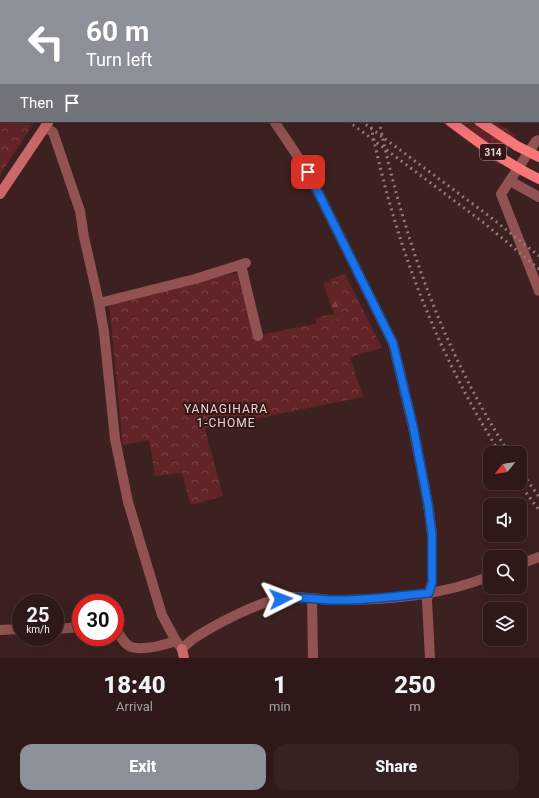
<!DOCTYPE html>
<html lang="en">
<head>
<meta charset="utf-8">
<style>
	:root { --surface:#2e1918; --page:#362221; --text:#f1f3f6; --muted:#a7a0a2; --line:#493837; --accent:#8c9099 }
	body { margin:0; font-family:Roboto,sans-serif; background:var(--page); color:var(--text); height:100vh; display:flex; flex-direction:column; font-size:15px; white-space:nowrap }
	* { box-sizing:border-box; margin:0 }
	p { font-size:13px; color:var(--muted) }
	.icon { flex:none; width:22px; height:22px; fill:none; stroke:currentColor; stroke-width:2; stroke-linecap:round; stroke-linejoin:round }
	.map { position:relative; height:658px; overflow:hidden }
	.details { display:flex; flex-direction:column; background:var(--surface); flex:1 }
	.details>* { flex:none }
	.banner { position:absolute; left:0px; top:0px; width:539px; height:122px; box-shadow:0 4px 16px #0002,0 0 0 1px var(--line); background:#8c9099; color:#fff; overflow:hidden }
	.needle { width:26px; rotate:240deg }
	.buttons { position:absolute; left:483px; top:446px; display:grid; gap:8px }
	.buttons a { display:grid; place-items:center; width:44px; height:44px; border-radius:8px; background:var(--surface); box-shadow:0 4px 16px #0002,0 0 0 1px var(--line); font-size:20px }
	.speed { position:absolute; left:12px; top:594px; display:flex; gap:8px; font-size:20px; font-weight:700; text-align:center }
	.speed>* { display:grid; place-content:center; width:52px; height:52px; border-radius:50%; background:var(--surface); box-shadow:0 4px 16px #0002,0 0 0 1px var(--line); line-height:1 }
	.speed small { font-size:10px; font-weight:400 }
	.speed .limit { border:6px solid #d22; background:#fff; color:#111 }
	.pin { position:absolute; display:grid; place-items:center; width:34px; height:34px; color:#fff; margin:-17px; border-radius:8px; box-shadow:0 2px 6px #0006 }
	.me { position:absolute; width:44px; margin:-22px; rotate:87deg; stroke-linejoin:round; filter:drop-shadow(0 0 3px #0008) }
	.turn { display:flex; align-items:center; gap:14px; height:84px; padding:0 20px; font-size:18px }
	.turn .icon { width:52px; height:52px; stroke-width:2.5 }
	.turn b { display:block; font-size:28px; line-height:34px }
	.then { display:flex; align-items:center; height:38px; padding:0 20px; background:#0003; gap:8px; font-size:15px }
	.eta { display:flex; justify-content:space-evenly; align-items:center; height:68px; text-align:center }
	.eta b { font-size:24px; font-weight:800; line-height:28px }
	.primary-button { display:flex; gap:8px; margin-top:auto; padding:8px 20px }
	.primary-button a { flex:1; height:46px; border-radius:12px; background:var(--accent); color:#fff; font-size:16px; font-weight:800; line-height:46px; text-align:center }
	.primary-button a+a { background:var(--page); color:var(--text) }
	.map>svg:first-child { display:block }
	.forest { fill:url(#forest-firs) }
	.park { fill:url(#park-crowns) }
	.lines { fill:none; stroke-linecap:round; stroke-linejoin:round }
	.street { stroke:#925252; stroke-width:10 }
	.secondary { stroke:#cb6768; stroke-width:10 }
	.primary { stroke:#f87678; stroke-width:10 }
	.rail { stroke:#927a79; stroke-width:3; stroke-dasharray:2 4; stroke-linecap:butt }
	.primary-bridge { stroke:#f87678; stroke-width:10 }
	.route-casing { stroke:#114b97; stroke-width:10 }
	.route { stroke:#1a73e8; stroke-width:7 }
	.labels { text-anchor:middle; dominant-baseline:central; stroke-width:4; stroke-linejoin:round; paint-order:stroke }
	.shield { fill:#331717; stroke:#b29c9b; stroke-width:1 }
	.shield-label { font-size:10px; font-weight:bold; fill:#e9d5d4 }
	.neighbourhood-label { font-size:12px; letter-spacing:1px; fill:#e9d5d4; stroke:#331717 }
</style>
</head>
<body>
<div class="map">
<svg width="539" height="658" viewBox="0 0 539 658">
	<defs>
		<pattern id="forest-firs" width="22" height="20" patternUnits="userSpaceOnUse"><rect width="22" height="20" fill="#622426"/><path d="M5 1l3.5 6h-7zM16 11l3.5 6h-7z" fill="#784345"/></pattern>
		<pattern id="park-crowns" width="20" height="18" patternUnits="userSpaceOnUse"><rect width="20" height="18" fill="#622426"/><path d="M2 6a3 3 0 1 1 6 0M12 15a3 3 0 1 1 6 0" fill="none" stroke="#784345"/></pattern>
	</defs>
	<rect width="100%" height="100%" fill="#3d2120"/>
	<path class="forest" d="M 341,280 L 357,316 L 316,325 L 316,318 L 334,314 L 323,283 Z"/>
	<path class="park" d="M 0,0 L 114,0 L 1,1 L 1,121 L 35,121 L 0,175 Z
		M 440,121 L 495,121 L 516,135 L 499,165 Z
		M 241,272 L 255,336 L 343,318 L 330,279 L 345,274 L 382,348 L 350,357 L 363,397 L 205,429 L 223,496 L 191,505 L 182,473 L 155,476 L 149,440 L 123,445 L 109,302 Z"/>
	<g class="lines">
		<path class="street" d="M 478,0 L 478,1
			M 538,99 L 539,101
			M 274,121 L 308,172 L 393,343 L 413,427 L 428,504 L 432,534 L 432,582 L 427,600 L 430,658
			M 45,127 L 53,132 L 80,211 L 84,237 L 99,303 L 104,332 L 115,439 L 128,502 L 162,615 L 176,641 L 182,649 C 186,645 191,640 196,637 C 218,623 263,599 290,597 C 305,596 320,600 335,600 C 386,600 442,596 490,576
			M 539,140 L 536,141 L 501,194 L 539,291
			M 510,181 L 539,197
			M 241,265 L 258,336
			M 99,303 L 195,279 L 246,263
			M 520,564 L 539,557
			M 312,599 L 313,658
			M 115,627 C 119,634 124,644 131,647 C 144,651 164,645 176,641
			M 55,629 L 81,627
			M 0,630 L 21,629"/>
		<path class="secondary" d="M 130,1 L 131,0
			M 0,194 L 49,121
			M 182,649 L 184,658"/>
		<path class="primary" d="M 289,0 L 290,1
			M 316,0 L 317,1"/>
		<path class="rail" d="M 190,0 L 191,1
			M 203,0 L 205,1
			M 354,0 L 354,1
			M 363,0 L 364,1
			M 348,121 L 484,223 L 539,269
			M 361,121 L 489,216 L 539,256
			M 370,121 C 393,238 436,352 500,453
			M 379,121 C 404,240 443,350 509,453
			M 520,470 L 539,497
			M 519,483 L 539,510"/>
		<path class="primary-bridge" d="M 450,121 C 478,142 507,164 539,179
			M 479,121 L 517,146 L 539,157"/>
	</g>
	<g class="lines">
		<g class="route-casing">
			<path id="route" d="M 281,599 C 298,595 316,600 333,600 C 365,601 398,596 429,593 L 432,582 L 432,534 L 428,504 L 413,426 L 393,343 L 308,172"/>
		</g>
		<use href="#route" class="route"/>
	</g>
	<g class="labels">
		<rect class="shield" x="480" y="144" width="26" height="16" rx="3"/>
		<g class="shield-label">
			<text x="493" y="152">314</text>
		</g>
		<g class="neighbourhood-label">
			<text x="226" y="409">YANAGIHARA<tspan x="226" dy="14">1-CHOME</tspan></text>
		</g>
	</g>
</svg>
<div class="buttons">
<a><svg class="needle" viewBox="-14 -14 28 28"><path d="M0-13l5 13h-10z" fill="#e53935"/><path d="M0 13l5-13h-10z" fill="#a7a0a2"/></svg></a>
<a><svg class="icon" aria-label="sound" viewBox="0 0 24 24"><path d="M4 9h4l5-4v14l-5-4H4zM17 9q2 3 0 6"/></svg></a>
<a><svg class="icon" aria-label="search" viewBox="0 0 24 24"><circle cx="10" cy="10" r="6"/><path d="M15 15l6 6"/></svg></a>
<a><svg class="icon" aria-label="layers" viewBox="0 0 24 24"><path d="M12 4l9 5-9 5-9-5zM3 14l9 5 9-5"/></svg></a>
</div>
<div class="speed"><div>25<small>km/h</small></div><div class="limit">30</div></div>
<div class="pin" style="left:308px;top:172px;background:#d93025"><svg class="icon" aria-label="arrive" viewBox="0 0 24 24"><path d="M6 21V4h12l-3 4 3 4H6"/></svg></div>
<svg class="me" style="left:281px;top:599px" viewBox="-20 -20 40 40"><path d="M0-17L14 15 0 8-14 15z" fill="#1a73e8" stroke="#fff" stroke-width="4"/></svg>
<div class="banner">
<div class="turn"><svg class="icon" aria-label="left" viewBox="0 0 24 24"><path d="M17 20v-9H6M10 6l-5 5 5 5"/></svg><div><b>60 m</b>Turn left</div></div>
<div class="then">Then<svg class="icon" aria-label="arrive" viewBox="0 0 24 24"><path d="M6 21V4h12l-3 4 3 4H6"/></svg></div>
</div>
</div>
<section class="details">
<div class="eta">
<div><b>18:40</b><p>Arrival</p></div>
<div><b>1</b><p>min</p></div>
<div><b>250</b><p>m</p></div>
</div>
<div class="primary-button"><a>Exit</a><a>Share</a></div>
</section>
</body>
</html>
